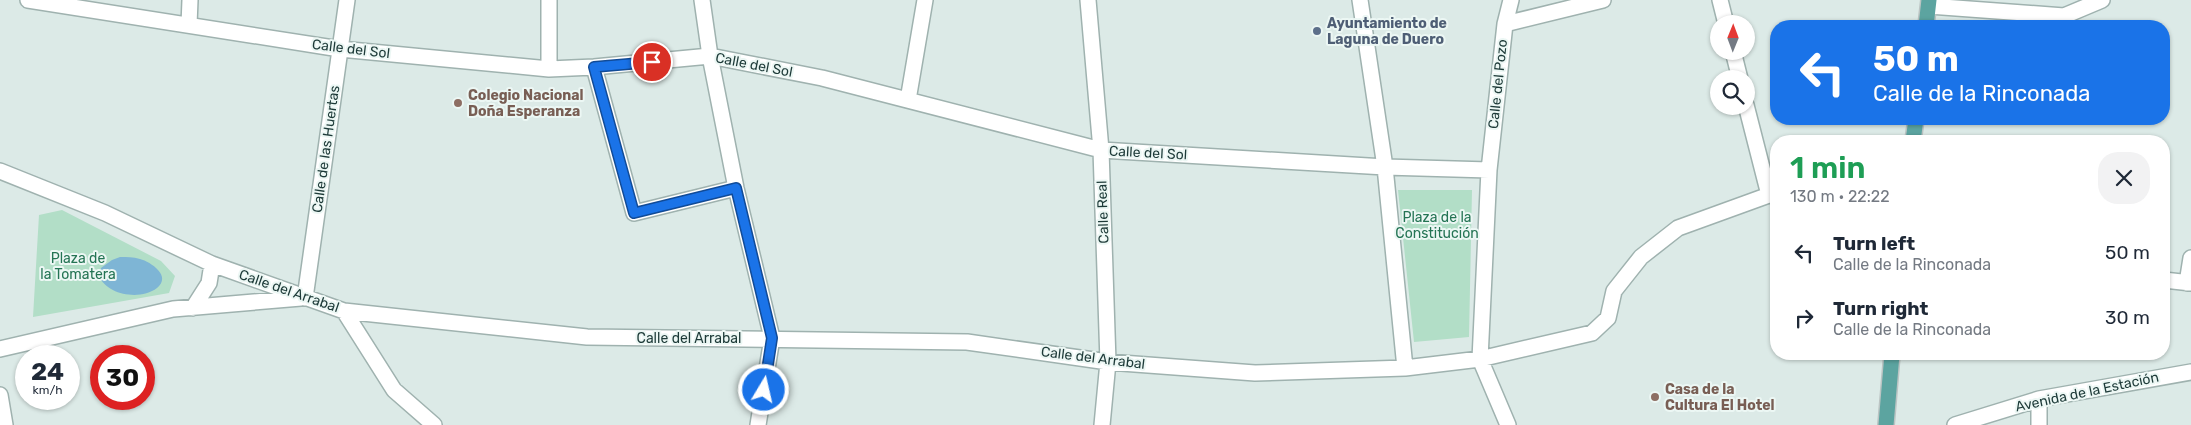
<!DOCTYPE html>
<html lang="en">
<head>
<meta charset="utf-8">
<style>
	:root { --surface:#fff; --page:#f2f2f3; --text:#1f2937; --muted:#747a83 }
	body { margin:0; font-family:Rubik,sans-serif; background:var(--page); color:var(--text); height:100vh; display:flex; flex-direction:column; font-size:19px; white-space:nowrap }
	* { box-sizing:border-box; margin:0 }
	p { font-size:16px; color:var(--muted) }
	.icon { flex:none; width:28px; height:28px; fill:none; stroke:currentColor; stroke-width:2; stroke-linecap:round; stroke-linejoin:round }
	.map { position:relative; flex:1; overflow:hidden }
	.details { position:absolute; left:1770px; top:135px; width:400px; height:225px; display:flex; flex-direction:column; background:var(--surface); border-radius:20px; box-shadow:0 1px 4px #0004 }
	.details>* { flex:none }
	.hud { position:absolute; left:1770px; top:20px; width:400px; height:105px; border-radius:20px; box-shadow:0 1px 4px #0004; background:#1a73e8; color:#fff; overflow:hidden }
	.needle { width:32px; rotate:1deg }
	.buttons { position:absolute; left:1710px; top:15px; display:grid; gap:10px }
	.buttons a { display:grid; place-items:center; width:45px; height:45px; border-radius:50%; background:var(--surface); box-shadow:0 1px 4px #0004; font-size:25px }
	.speed { position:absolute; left:15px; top:345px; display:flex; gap:10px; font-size:25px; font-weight:700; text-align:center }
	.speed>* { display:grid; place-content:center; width:65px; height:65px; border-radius:50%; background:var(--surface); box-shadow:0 1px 4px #0004; line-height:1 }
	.speed small { font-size:12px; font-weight:400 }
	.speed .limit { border:8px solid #d22; background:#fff; color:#111 }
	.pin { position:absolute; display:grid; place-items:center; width:42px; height:42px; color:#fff; margin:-21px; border:2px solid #fff; border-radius:50%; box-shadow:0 1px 5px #0007 }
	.me { position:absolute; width:55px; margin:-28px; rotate:9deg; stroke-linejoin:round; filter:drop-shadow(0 0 4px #0008) }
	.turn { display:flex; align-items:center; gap:18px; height:105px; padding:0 20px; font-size:22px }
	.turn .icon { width:65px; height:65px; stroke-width:2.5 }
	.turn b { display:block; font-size:35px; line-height:42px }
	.round { display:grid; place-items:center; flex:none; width:52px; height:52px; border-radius:20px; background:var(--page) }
	.overview { display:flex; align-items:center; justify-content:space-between; height:85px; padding:0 20px }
	h1 { font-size:30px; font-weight:600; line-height:38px; color:#1e9e55 }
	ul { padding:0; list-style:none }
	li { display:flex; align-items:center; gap:15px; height:65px; padding:0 20px }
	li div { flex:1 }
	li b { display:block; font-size:19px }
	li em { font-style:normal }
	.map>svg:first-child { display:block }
	.green { fill:#b2dec7 }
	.water { fill:#7eb5d5 }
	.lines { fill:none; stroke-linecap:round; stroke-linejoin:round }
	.minor-casing { stroke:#9fb2af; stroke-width:18 }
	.major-casing { stroke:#bbc4c3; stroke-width:18 }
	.minor { stroke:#fff; stroke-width:15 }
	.major { stroke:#5ca4a0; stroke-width:15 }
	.route-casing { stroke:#114b97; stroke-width:12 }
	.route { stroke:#1a73e8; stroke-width:9 }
	.service-dot { fill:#5c6f8a; stroke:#ecf7f4; stroke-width:2 }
	.education-dot { fill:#8d6e63; stroke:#ecf7f4; stroke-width:2 }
	.labels { text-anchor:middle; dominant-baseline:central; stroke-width:4; stroke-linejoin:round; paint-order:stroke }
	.service-label { font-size:14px; font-weight:bold; fill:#4e5e75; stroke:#ecf7f4; text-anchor:start }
	.street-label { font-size:14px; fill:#1d3a38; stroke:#ecf7f4 }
	.education-label { font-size:14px; font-weight:bold; fill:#785e54; stroke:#ecf7f4; text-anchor:start }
	.park-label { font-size:14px; fill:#247454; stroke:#ecf7f4 }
</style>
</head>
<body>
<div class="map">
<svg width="2191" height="425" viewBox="0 0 2191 425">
	<rect width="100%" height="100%" fill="#dceae7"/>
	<path class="green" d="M 1398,190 L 1472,190 L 1469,337 L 1414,342 Z
		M 62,210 L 161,261 L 175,276 L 169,293 L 33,317 L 39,215 Z"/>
	<path class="water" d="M 120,257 C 127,257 133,257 140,259 C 151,262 172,276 157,288 C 140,301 107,295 99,276 L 101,268 L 112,260 Z"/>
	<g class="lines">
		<g class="minor-casing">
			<path id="minor" d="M 28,0 L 340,49 L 549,69 L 594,67 L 710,56 L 822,78 L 1101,150 L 1385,167 L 1360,0
				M 549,0 L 549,69
				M 702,0 L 710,56 L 736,188 L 772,338 L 758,425
				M 1088,0 L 1101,150 L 1108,362 L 1102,425
				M 1720,0 L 1726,24
				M 1929,6 L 2064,16 L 2102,0
				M 1505,24 L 1603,0
				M 189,25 L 190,0
				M 1733,51 L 1740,79
				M 594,67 L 634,213 L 736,188
				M 908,100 L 925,0
				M 1746,105 L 1769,195
				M 1489,170 L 1505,24 L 1511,0
				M 0,171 L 105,213 L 212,264 L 344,311 L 587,337 L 967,342 L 1108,362 L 1255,373 L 1405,368 L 1480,359 L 1592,333 L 1608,318 L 1614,291 L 1641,257 L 1678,228 L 1769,195 L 1776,196
				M 2164,280 L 2191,283
				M 2187,283 L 2191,258
				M 305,298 L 347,0
				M 193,308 L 209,283 L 212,264
				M 344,311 L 394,390 L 434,425
				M 0,349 L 173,309 L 301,298
				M 1405,368 L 1385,167 L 1489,170 L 1480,359 L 1508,425
				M 0,395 L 5,425
				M 1955,425 L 2039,399 L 2191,372
				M 2039,425 L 2039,399"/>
		</g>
		<g class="major-casing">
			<path id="major" d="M 1926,26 L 1929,0
				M 1913,141 L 1916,119
				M 1886,425 L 1892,354"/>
		</g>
		<use href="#minor" class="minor"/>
		<use href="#major" class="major"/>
	</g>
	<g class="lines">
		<g class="route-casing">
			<path id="route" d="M 652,62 L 594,67 L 634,213 L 736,188 L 772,338 L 764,390"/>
		</g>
		<use href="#route" class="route"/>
	</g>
	<circle class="service-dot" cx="1317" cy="31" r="5"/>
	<g class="education-dot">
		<circle cx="458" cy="103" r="5"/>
		<circle cx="1655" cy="397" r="5"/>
	</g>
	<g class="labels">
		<g class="service-label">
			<text x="1327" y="23">Ayuntamiento de<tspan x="1327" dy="16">Laguna de Duero</tspan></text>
		</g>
		<g class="street-label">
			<text transform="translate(351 49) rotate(7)">Calle del Sol</text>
			<text transform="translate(754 65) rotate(11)">Calle del Sol</text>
			<text transform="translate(1498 84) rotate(-84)">Calle del Pozo</text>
			<text transform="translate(326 149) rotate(-82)">Calle de las Huertas</text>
			<text transform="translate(1148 153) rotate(3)">Calle del Sol</text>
			<text transform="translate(1103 212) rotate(-92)">Calle Real</text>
			<text transform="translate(289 291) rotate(19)">Calle del Arrabal</text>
			<text x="689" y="338">Calle del Arrabal</text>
			<text transform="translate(1093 358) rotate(7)">Calle del Arrabal</text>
			<text transform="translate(2087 392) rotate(-12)">Avenida de la Estación</text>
		</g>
		<g class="education-label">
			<text x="468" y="95">Colegio Nacional<tspan x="468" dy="16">Doña Esperanza</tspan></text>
			<text x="1665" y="389">Casa de la<tspan x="1665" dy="16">Cultura El Hotel</tspan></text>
		</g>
		<g class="park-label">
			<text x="1437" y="217">Plaza de la<tspan x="1437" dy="16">Constitución</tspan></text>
			<text x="78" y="258">Plaza de<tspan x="78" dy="16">la Tomatera</tspan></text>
		</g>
	</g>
</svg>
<div class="buttons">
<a><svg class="needle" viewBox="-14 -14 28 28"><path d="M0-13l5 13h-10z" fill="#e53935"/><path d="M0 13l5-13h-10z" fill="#747a83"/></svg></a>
<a><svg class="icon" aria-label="search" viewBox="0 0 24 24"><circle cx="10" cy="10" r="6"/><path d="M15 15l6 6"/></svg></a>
</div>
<div class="speed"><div>24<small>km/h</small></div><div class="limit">30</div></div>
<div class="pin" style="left:652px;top:62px;background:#d93025"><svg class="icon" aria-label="arrive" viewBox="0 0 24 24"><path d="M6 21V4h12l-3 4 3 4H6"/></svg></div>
<svg class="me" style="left:764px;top:390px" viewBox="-20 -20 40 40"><circle r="17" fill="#1a73e8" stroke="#fff" stroke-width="3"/><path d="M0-11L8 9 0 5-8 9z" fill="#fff"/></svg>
<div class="hud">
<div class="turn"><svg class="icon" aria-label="left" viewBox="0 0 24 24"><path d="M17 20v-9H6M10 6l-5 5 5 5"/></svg><div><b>50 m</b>Calle de la Rinconada</div></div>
</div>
<section class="details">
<div class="overview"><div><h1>1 min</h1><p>130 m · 22:22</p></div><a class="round"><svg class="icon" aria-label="close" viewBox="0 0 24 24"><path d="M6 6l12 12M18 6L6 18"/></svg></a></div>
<ul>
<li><svg class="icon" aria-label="left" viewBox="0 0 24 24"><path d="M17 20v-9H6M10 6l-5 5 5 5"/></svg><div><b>Turn left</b><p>Calle de la Rinconada</p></div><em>50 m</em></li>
<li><svg class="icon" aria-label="right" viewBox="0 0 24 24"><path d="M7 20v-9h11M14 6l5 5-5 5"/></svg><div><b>Turn right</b><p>Calle de la Rinconada</p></div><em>30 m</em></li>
</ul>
</section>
</div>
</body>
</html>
